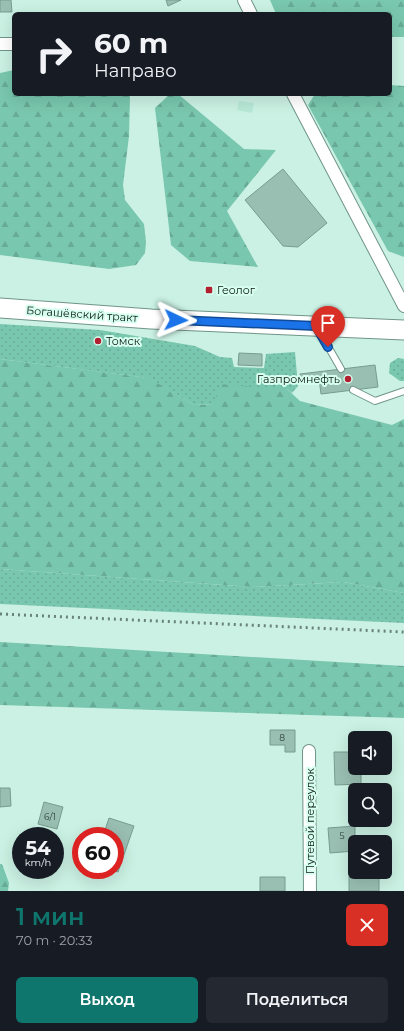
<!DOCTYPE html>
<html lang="ru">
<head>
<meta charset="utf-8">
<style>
	:root { --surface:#171b24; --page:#242831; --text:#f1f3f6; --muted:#9ea1a6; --accent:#0f766e }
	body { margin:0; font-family:Montserrat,sans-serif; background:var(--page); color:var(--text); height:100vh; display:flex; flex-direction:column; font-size:15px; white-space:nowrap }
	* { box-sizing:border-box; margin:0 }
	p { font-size:13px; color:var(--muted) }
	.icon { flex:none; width:22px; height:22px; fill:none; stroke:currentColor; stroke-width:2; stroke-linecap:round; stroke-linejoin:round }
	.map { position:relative; height:891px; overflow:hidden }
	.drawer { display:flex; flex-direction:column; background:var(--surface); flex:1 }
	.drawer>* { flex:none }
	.top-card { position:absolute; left:12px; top:12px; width:380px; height:84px; border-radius:6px; box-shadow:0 4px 16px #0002; background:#171b24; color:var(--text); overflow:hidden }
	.controls { position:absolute; left:348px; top:731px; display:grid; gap:8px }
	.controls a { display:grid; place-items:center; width:44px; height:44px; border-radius:6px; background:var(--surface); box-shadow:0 4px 16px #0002; font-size:20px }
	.speed { position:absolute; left:12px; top:827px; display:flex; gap:8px; font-size:20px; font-weight:700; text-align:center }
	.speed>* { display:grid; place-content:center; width:52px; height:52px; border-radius:50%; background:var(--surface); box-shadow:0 4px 16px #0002; line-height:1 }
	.speed small { font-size:10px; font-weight:400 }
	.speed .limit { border:6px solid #d22; background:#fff; color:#111 }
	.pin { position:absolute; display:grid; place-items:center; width:34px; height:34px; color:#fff; margin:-41px -17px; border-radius:50% 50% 50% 0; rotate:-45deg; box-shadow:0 0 4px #0007 }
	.pin .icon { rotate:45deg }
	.me { position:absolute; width:44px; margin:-22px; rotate:92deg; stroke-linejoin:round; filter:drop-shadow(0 0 3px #0008) }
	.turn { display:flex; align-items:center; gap:14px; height:84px; padding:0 16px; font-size:18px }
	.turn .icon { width:52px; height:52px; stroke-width:2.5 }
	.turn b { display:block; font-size:28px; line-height:34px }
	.round { display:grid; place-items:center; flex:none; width:42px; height:42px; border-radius:6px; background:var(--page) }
	.summary { display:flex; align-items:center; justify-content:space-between; height:68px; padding:0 16px }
	h1 { font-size:24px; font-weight:600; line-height:30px; color:var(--accent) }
	.action { display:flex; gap:8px; margin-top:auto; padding:8px 16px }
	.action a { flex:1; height:46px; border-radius:6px; background:var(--accent); color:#fff; font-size:16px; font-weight:600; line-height:46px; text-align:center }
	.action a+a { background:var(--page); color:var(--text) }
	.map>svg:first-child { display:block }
	.built { fill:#b8e8d7 }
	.green { fill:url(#green-dots) }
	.forest { fill:url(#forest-firs) }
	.building { fill:#99bfb2; stroke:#779c8f }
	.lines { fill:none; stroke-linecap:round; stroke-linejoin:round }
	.service-casing { stroke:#709588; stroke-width:8 }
	.minor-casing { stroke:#709588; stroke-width:14 }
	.primary-casing { stroke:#709588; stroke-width:21 }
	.service { stroke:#fff; stroke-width:6 }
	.minor { stroke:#fff; stroke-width:12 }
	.primary { stroke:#fff; stroke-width:19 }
	.rail { stroke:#69837a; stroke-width:3; stroke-dasharray:2 4; stroke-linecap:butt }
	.route-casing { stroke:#114b97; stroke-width:10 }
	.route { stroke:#1a73e8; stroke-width:7 }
	.poi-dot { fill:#b21f30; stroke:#d7fff0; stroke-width:1.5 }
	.labels { text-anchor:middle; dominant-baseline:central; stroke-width:4; stroke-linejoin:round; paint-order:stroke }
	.number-label { font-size:9px; fill:#2c403a }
	.poi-label { font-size:11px; fill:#081612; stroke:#d7fff0; text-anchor:start }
	.street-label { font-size:11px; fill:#081612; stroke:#d7fff0 }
</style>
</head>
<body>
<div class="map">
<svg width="404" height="891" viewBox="0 0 404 891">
	<defs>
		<pattern id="green-dots" width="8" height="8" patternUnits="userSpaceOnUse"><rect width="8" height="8" fill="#79c7ae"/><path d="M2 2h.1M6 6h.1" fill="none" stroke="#67aa95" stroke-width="1.8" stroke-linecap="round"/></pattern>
		<pattern id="forest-firs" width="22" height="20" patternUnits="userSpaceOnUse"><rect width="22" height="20" fill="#79c7ae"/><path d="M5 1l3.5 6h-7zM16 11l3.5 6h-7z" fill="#67aa95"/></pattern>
	</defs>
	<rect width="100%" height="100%" fill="#caf1e3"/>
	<path class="built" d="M 239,101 L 254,103 L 252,113 L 237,110 Z"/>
	<path class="green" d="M 0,324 L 100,330 L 195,346 L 220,357 L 232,358 L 234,367 L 264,368 L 266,354 L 295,352 L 298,386 L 292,393 L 287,389 L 271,389 L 214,404 L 194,405 L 148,378 L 0,359 Z
		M 398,358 L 404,359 L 404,381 L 400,381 L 389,373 L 390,363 Z
		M 0,569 L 252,587 L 343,582 L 404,593 L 404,623 L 0,604 Z"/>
	<path class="forest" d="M 270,0 L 404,0 L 404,37 L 390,37 L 390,14 L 276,14 Z
		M 14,70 L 14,94 L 128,94 L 130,97 L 129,136 L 123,185 L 125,200 L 144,224 L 146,242 L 145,253 L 136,265 L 109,269 L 0,255 L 0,73 Z
		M 390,85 L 404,86 L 404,257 L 388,251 L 308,105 L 315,94 L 390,94 Z
		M 170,94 L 178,94 L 244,149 L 276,150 L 227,211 L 258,267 L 190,261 L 171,245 L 155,108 Z
		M 0,359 L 149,378 L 194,405 L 214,404 L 220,384 L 271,389 L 287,389 L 300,401 L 392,425 L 404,419 L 404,593 L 343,582 L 252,587 L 0,569 Z
		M 0,642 L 404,666 L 404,718 L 0,705 Z
		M 0,864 L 2,864 L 9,883 L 8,891 L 0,891 Z"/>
	<path class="building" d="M 0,0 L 11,0 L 12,12 L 0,12 Z
		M 166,0 L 181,0 L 168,6 Z
		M 283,169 L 327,223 L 298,247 L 283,246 L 245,200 Z
		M 239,353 L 262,354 L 262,366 L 238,365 Z
		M 375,365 L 378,387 L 321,394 L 319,378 L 301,380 L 300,374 Z
		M 270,730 L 295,730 L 295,752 L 285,752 L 285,745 L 270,745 Z
		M 334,752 L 355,752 L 355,768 L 361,768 L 361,784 L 335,785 Z
		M 0,788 L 10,788 L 11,806 L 0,807 Z
		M 44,802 L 63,807 L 57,829 L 38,824 Z
		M 109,818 L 134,826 L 118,872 L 111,870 L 115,870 L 115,836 L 103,836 Z
		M 355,826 L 355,851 L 330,853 L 328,828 Z
		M 349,863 L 355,863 L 355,872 L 379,872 L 379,891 L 349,891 Z
		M 260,877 L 285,877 L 285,891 L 260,891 Z"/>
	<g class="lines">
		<g class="service-casing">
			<path id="service" d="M 318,329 L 341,369
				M 353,390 L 375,401 L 404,391"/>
		</g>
		<g class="minor-casing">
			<path id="minor" d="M 244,0 L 251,14
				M 0,44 L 14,44
				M 293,94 L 404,306
				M 309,751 L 310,891"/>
		</g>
		<g class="primary-casing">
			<path id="primary" d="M 0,308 L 151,319 L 404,330"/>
		</g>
		<use href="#service" class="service"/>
		<use href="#minor" class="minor"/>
		<use href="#primary" class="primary"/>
		<path class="rail" d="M 0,614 L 404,632"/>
	</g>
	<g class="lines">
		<g class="route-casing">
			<path id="route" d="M 176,320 L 316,326 L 328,347"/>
		</g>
		<use href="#route" class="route"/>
	</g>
	<g class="poi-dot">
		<rect x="205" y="286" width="8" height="8" rx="2"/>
		<circle cx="98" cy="341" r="4"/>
		<circle cx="348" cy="379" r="4"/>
	</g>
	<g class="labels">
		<g class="number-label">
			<text x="282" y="737">8</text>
			<text x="50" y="816">6/1</text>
			<text x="342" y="835">5</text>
		</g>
		<g class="poi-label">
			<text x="217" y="290">Геолог</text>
			<text x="106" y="341">Томск</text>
			<text x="340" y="379" text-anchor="end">Газпромнефть</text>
		</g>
		<g class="street-label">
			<text transform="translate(82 314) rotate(4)">Богашёвский тракт</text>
			<text transform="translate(310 821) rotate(-90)">Путевой переулок</text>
		</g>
	</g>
</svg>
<div class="controls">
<a><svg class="icon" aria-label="sound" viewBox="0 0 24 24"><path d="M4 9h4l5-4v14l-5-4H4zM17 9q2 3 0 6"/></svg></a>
<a><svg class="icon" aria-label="search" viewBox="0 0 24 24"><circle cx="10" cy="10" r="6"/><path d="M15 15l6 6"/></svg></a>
<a><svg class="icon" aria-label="layers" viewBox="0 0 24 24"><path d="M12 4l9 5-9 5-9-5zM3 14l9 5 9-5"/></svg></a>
</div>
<div class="speed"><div>54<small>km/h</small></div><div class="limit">60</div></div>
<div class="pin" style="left:328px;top:347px;background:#d93025"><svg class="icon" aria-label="arrive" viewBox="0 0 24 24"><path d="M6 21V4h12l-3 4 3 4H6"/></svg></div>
<svg class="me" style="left:176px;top:320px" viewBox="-20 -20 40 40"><path d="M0-17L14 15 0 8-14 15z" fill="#1a73e8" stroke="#fff" stroke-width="4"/></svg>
<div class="top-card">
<div class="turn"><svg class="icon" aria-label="right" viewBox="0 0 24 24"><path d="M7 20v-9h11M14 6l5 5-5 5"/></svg><div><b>60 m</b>Направо</div></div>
</div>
</div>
<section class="drawer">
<div class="summary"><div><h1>1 мин</h1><p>70 m · 20:33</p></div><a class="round" style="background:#d93025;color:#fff"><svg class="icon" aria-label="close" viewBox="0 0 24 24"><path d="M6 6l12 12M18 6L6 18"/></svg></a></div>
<div class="action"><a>Выход</a><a>Поделиться</a></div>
</section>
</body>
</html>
